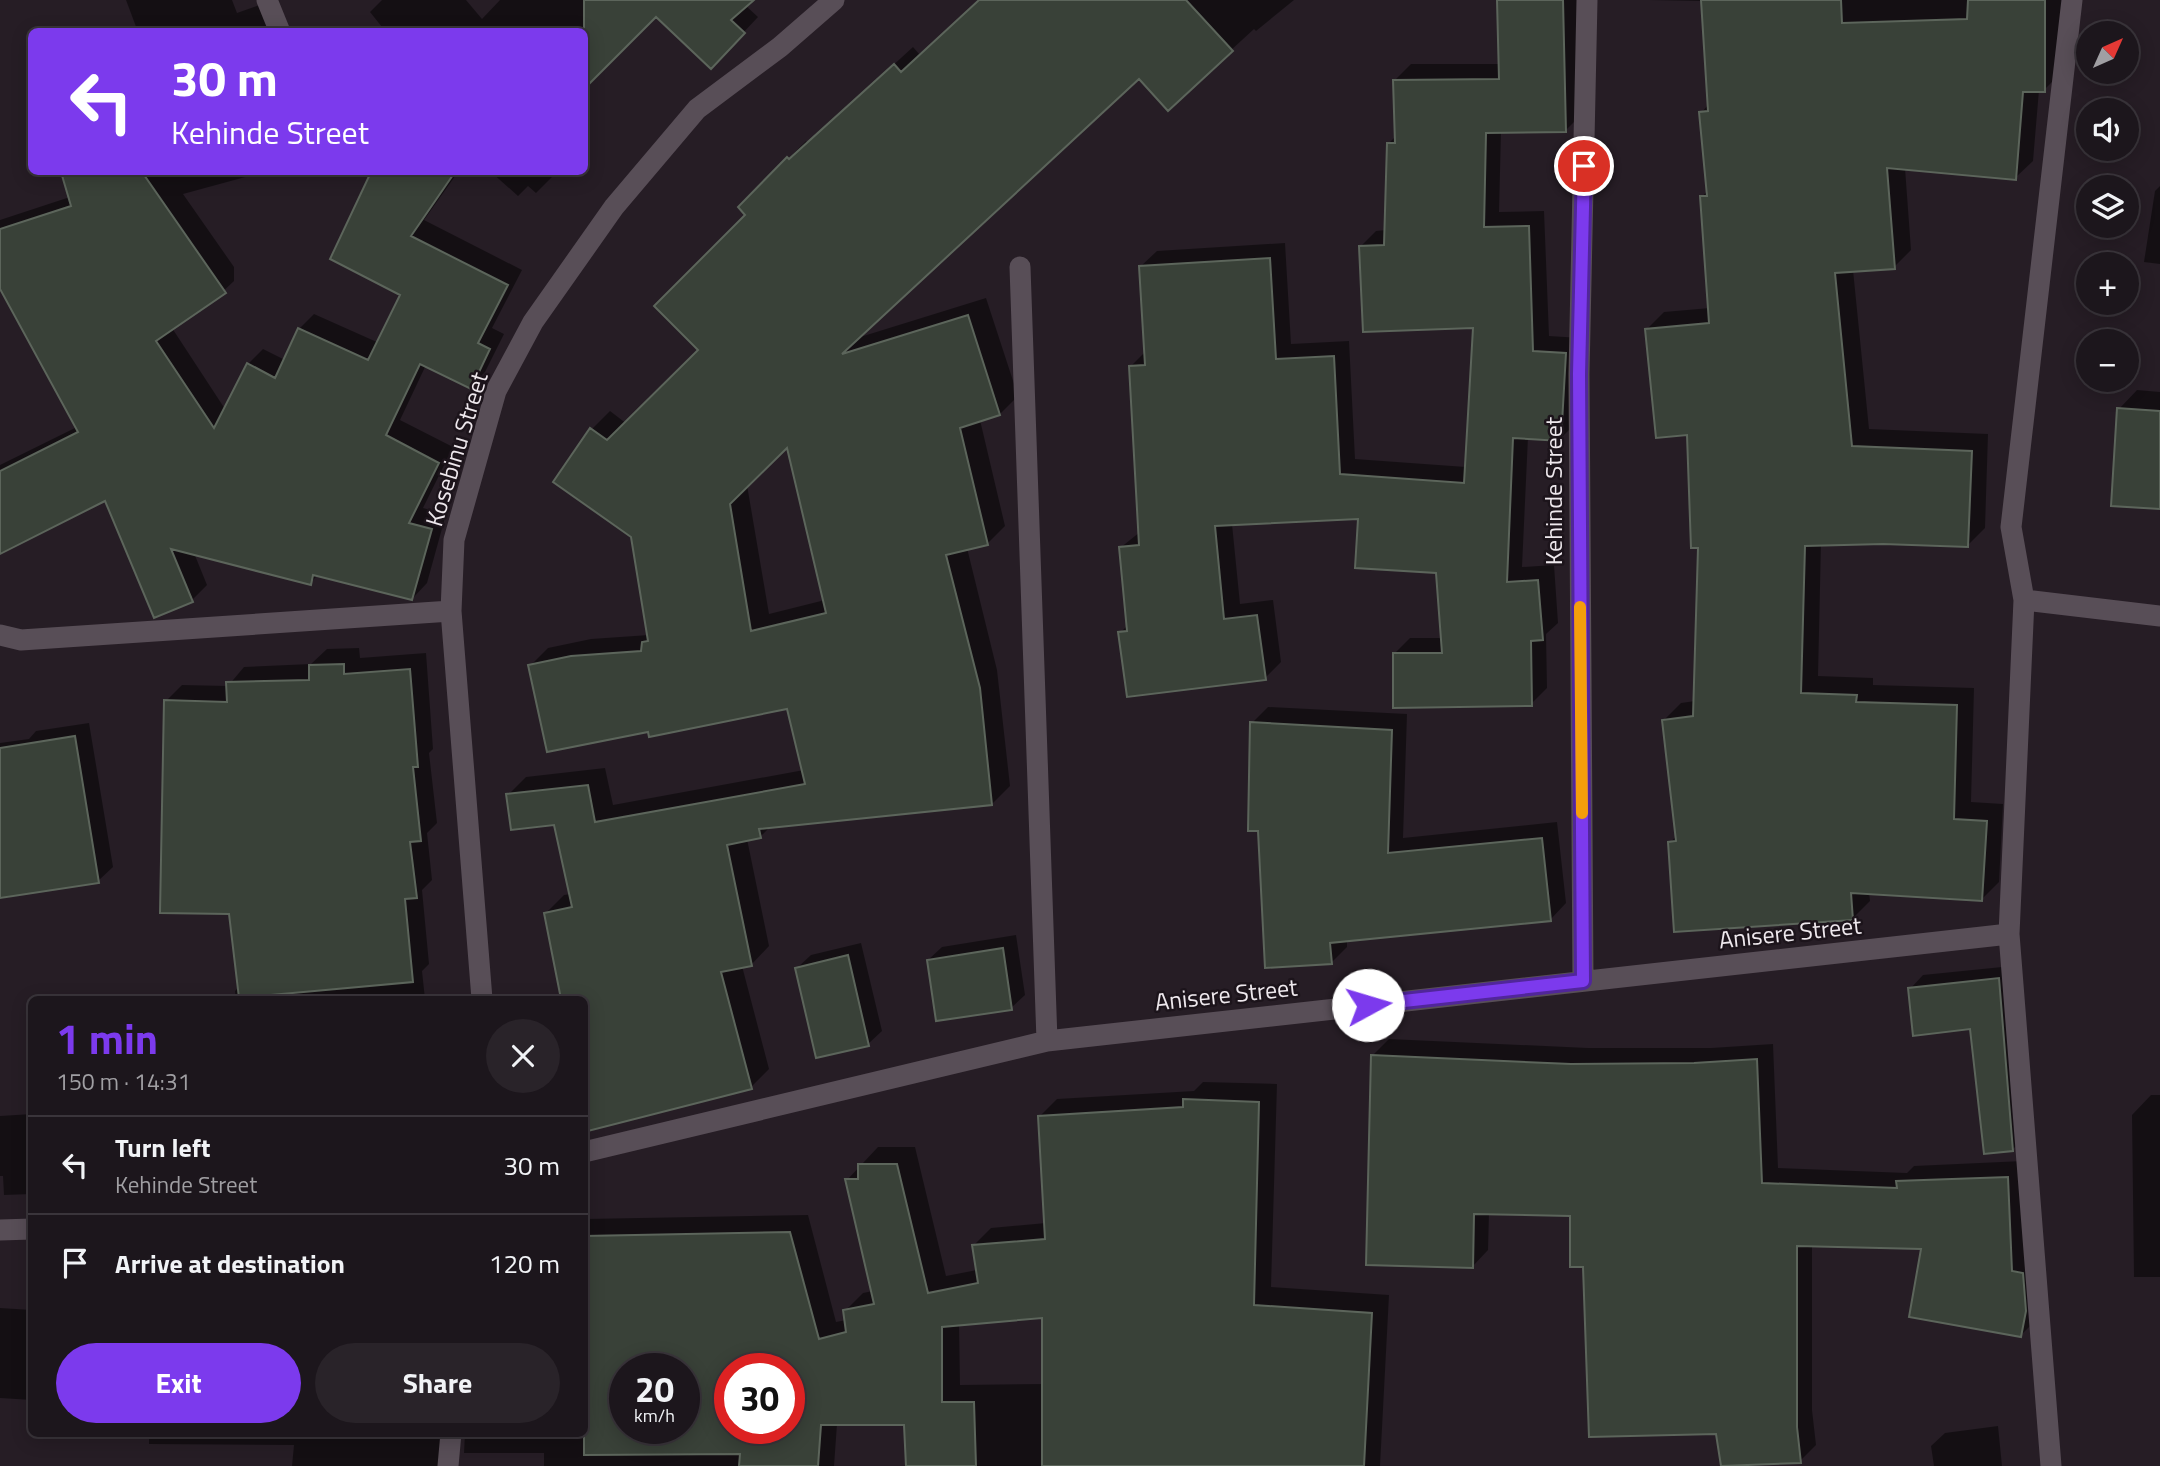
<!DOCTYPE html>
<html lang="en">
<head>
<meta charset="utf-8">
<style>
	:root { --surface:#1c161c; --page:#292329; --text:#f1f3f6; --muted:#a09fa3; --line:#3a353b; --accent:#7c3aed }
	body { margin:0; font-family:"Titillium Web",sans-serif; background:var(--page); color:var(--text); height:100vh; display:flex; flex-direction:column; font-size:26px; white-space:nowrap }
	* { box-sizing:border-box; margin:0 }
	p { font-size:23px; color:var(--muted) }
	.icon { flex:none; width:38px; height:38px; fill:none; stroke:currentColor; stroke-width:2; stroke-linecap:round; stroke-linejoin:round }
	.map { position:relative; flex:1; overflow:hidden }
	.side { position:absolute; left:28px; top:996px; width:560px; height:441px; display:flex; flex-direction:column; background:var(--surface); border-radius:10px; box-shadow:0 4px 18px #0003,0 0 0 2px var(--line) }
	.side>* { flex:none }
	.hud { position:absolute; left:28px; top:28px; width:560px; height:147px; border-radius:10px; box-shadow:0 4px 18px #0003,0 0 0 2px var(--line); background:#7c3aed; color:#fff; overflow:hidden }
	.needle { width:46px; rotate:45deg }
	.controls { position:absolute; left:2076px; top:21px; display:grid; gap:14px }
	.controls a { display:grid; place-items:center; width:63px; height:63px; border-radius:50%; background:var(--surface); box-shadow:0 4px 18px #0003,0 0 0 2px var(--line); font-size:35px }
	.speed { position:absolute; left:609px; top:1353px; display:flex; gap:14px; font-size:35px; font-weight:700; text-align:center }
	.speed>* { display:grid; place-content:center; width:91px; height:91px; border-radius:50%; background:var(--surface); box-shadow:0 4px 18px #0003,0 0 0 2px var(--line); line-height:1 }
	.speed small { font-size:18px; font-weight:400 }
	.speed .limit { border:10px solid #d22; background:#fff; color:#111 }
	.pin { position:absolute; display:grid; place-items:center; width:60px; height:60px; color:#fff; margin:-30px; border:4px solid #fff; border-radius:50%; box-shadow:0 2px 7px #0007 }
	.me { position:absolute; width:77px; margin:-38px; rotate:84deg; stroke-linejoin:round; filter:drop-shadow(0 0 5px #0008) }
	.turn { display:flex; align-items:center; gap:24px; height:147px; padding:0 28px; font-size:32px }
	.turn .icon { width:91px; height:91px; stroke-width:2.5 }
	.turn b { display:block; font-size:49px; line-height:60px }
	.round { display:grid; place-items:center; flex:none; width:74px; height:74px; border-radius:37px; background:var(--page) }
	.summary { display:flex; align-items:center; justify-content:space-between; height:119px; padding:0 28px }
	h1 { font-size:42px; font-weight:700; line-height:52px; color:var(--accent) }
	.primary-button { display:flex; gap:14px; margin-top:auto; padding:14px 28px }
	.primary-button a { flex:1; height:80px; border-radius:42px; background:var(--accent); color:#fff; font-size:28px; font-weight:700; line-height:80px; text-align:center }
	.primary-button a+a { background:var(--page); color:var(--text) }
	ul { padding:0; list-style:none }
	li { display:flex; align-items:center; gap:21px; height:98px; padding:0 28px; border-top:2px solid var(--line) }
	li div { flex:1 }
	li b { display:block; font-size:26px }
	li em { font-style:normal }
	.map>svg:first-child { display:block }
	.shadow { fill:#0007; fill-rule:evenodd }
	.building { fill:#394138; stroke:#5c655b; stroke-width:2; fill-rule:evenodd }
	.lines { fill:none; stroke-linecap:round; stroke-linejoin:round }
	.street { stroke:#584e57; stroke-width:21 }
	.route-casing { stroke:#51269a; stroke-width:18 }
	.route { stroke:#7c3aed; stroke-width:12 }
	.slow { stroke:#f59e0b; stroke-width:12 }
	.labels { text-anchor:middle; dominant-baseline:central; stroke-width:5; stroke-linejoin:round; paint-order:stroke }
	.street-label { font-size:24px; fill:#eee8ed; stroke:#1c141b }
</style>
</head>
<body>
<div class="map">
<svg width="2160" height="1466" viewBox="0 0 2160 1466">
	<rect width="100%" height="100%" fill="#261d25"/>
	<path class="shadow" d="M 126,0 L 232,0 L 237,13 L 274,0 L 289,32 L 138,32 Z
		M 382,0 L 466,0 L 482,19 L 500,0 L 751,0 L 745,5 L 758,17 L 726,51 L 656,15 L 584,32 L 386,32 L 370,12 Z
		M 980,0 L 1294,0 L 1256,31 L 1254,29 L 1168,108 L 1139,77 L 857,338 L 986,298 L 1018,396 L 1000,414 L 980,420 L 1005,526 L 987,544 L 967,548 L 997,670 L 1010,786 L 992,804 L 771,826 L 760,837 L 747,839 L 769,946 L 751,965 L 742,966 L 769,1069 L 751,1087 L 584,999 L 563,999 L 546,913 L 564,895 L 571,894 L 556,823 L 508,795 L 526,777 L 605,768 L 613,805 L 804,770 L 788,707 L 649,730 L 530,666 L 548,648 L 591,639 L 649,635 L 632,536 L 592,429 L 610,411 L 627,424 L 700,350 L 748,215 L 740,207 L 806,141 L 808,143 L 913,47 L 920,55 ZM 788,444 L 825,600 L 769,614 L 747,485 Z
		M 1499,0 L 1578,0 L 1581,115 L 1565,131 L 1501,132 L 1499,212 L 1544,211 L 1549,336 L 1581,338 L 1576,423 L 1560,439 L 1528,437 L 1522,567 L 1554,565 L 1558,623 L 1546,634 L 1547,688 L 1531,704 L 1394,654 L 1410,638 L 1442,638 L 1438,572 L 1360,517 L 1232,524 L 1240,604 L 1273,600 L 1281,662 L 1265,678 L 1120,633 L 1128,625 L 1120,548 L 1140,532 L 1131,366 L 1146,351 L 1141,266 L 1157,251 L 1285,243 L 1291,344 L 1349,341 L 1355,459 L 1466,467 L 1475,326 L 1361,246 L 1376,231 L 1386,230 L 1389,143 L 1396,136 L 1395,80 L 1411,64 L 1501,64 Z
		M 1649,0 L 2066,0 L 2061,73 L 2044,90 L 2039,90 L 2033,161 L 2015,178 L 1905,168 L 1911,250 L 1894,267 L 1853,270 L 1869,429 L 1988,434 L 1985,528 L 1967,546 L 1883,542 L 1821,543 L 1818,676 L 1873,678 L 1873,685 L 1974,688 L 1971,802 L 2003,804 L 1999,882 L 1981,900 L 1869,892 L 1870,901 L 1852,919 L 1670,843 L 1677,835 L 1664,720 L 1681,703 L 1695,701 L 1700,546 L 1689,433 L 1647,329 L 1664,312 L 1710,308 L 1702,197 L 1708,190 L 1701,113 L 1709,104 L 1703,1 Z
		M 63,172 L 253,172 L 249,176 L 183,194 L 234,267 L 234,281 L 218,296 L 172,328 L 225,409 L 248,364 L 263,349 L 285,360 L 299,329 L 314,314 L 379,343 L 403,295 L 332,259 L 373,172 L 458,172 L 424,220 L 522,270 L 492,328 L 504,334 L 485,372 L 470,387 L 426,365 L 400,420 L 453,447 L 423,508 L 446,514 L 427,583 L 412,599 L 318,575 L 310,583 L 194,553 L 207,585 L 192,600 L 106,499 L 0,552 L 0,465 L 77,427 L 0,285 L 0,220 L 70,197 Z
		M 491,172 L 557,172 L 536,193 L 528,186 L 518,196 Z
		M 2160,186 L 2160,264 L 2144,262 L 2155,191 Z
		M 2137,390 L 2160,392 L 2160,507 L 2119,409 Z
		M 359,648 L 360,658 L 426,653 L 433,749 L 429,753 L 437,823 L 427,833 L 432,880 L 422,890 L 429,964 L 422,971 L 425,999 L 236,999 L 235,991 L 239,987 L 232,915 L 221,913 L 166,701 L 182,685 L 228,686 L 244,667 L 311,664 L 327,649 Z
		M 1268,707 L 1407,714 L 1403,838 L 1557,822 L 1566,903 L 1550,920 L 1347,939 L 1347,947 L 1331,963 L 1252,723 Z
		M 89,723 L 113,867 L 98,881 L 0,899 L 0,743 L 29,739 L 36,731 Z
		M 1016,935 L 1025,995 L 1011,1008 L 928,960 L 942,947 Z
		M 861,943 L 882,1031 L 868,1044 L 797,968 L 811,955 Z
		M 2012,966 L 2026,1136 L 2012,1150 L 1971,1027 L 1910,989 L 1923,975 Z
		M 1389,1039 L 1588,1048 L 1711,1048 L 1773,1044 L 1778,1168 L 1907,1173 L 1914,1166 L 2023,1161 L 2037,1319 L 2021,1335 L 1923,1247 L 1812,1245 L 1812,1410 L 1816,1445 L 1800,1461 L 1722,1466 L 1718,1432 L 1584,1265 L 1572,1214 L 1489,1213 L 1488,1250 L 1472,1267 L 1373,1055 Z
		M 1203,1082 L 1277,1084 L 1271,1287 L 1389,1295 L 1380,1466 L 907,1466 L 906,1424 L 837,1424 L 834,1466 L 544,1466 L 544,1453 L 464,1453 L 465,1433 L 584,1433 L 584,1219 L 808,1215 L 836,1322 L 846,1320 L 845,1311 L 863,1293 L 873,1291 L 847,1180 L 878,1147 L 915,1147 L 946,1276 L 977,1270 L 973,1246 L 991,1228 L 1046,1223 L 1039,1117 L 1057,1099 L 1194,1091 ZM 1044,1316 L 1044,1384 L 960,1385 L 959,1323 ZM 625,1368 L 684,1368 L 684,1428 L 625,1428 ZM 730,1368 L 789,1368 L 789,1428 L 730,1428 Z
		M 2151,1095 L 2160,1095 L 2160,1277 L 2134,1277 L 2132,1115 Z
		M 32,1114 L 32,1194 L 4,1195 L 3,1176 L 0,1176 L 0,1116 Z
		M 0,1308 L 32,1310 L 32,1400 L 0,1398 Z
		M 1998,1426 L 2002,1466 L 1934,1466 L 1931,1446 L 1945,1433 Z
		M 149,1433 L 454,1433 L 452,1466 L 292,1466 L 294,1445 L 149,1444 Z"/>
	<path class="building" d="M 584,0 L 754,0 L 731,20 L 745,33 L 711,69 L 656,17 L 584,89 Z
		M 979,0 L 1186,0 L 1233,51 L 1168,111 L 1139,79 L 842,354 L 968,315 L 1000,415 L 960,428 L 988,545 L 946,555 L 980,688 L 992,805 L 759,829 L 761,838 L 727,845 L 752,966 L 721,972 L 752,1089 L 584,1132 L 584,999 L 561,999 L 544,913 L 572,907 L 554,825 L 511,830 L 506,794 L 588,785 L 595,822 L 805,784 L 787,709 L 649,737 L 648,732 L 547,752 L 528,665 L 571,656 L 641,651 L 642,642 L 648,641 L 631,537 L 553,482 L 590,428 L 607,440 L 698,350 L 654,306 L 745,215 L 738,207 L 787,157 L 789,159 L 894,64 L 901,72 ZM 787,448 L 826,613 L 751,631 L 730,504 Z
		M 1497,0 L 1563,0 L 1566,132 L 1486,133 L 1484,227 L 1529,226 L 1533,351 L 1566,353 L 1561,441 L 1513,438 L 1507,582 L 1538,580 L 1543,640 L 1531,641 L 1532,706 L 1393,708 L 1393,653 L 1442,653 L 1436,573 L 1355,568 L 1358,519 L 1215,526 L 1224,619 L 1257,615 L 1266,680 L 1127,697 L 1118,632 L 1127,631 L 1119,547 L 1139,545 L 1129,366 L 1145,365 L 1139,266 L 1270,258 L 1276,359 L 1334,356 L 1340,474 L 1464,483 L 1473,328 L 1363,332 L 1359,246 L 1384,245 L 1387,143 L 1395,143 L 1393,80 L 1499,79 Z
		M 1701,0 L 1841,0 L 1842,23 L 1967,19 L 1968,0 L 2045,0 L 2045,92 L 2023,92 L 2016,180 L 1887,168 L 1895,269 L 1835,273 L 1852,446 L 1972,451 L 1968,547 L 1883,544 L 1805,546 L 1801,693 L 1857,695 L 1856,702 L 1957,705 L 1954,819 L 1987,821 L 1982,901 L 1851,893 L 1853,920 L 1674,932 L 1668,842 L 1676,841 L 1662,720 L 1693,716 L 1698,548 L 1691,548 L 1687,435 L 1656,438 L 1645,329 L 1709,323 L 1700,196 L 1707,196 L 1699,112 L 1708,111 Z
		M 61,172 L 142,172 L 226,293 L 156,341 L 214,428 L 247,363 L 275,378 L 298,328 L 368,360 L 400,295 L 330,259 L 371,172 L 455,172 L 411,236 L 508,285 L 478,343 L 490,349 L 471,389 L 420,364 L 386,435 L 439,463 L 409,523 L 432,529 L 412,600 L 313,575 L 311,585 L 171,549 L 193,602 L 154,618 L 105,501 L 0,554 L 0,471 L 78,432 L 0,289 L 0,229 L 71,206 Z
		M 2117,408 L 2160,411 L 2160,509 L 2111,506 Z
		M 344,664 L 344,674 L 410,669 L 418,767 L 413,767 L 421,841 L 410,842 L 417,898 L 405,899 L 413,982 L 239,998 L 229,914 L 160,913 L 164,700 L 227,702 L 226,682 L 309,680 L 309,665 Z
		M 1250,722 L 1392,730 L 1388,853 L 1542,838 L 1551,921 L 1330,943 L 1332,964 L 1265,968 L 1258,831 L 1248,831 Z
		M 75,736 L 99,883 L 0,898 L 0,748 Z
		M 1003,948 L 1012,1010 L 936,1021 L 927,960 Z
		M 848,955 L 869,1046 L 816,1058 L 795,968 Z
		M 1999,978 L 2013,1151 L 1984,1154 L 1970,1029 L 1913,1036 L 1908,988 Z
		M 1371,1055 L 1571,1064 L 1694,1063 L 1757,1059 L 1762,1183 L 1897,1188 L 1896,1181 L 2008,1177 L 2012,1271 L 2023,1273 L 2026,1311 L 2021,1337 L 1909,1317 L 1921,1249 L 1797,1246 L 1797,1427 L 1801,1463 L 1721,1466 L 1716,1434 L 1589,1437 L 1583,1267 L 1570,1267 L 1570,1216 L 1474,1214 L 1473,1268 L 1366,1265 Z
		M 1183,1099 L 1259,1102 L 1254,1305 L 1372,1313 L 1364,1466 L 1042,1466 L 1042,1318 L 942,1327 L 942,1402 L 974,1402 L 976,1466 L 906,1466 L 904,1425 L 821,1425 L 818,1466 L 739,1466 L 740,1454 L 584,1455 L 584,1236 L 790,1232 L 819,1339 L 846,1332 L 843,1310 L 874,1304 L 845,1179 L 858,1179 L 858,1164 L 897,1164 L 928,1293 L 978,1283 L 972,1245 L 1045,1239 L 1038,1116 L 1183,1107 ZM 625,1368 L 684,1368 L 684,1428 L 625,1428 ZM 730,1368 L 789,1368 L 789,1428 L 730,1428 Z"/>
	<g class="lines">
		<path class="street" d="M 267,0 L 280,32
			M 1020,267 L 1047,1041
			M 2024,600 L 2160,616
			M 0,635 L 21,640 L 451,611
			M 1583,981 L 1579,374 L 1587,0
			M 482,999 L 451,611 L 454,540 L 496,391 L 533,322 L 614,207 L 697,109 L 780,47 L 834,0
			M 584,1152 L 1047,1041 L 2009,934
			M 0,1230 L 32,1229
			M 448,1466 L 451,1433
			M 2051,1466 L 2009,934 L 2024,600 L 2011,527 L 2072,0"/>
	</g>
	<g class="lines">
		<g class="route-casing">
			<path id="route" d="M 1368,1005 L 1583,981 L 1579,374 L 1584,166"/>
		</g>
		<use href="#route" class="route"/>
		<path class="slow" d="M 1580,607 L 1582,813"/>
	</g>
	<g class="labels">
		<g class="street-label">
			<text transform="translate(456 449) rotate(-73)">Kosebinu Street</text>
			<text transform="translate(1553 491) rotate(-90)">Kehinde Street</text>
			<text transform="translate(1790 932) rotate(-6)">Anisere Street</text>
			<text transform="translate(1226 994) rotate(-6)">Anisere Street</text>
		</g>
	</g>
</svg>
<div class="controls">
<a><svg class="needle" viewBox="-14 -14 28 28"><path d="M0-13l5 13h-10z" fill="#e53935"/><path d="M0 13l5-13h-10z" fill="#a09fa3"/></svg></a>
<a><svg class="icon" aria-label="sound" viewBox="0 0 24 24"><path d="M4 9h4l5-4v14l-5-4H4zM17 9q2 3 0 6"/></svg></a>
<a><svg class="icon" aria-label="layers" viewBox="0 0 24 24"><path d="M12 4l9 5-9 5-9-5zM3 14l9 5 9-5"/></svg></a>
<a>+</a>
<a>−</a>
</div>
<div class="speed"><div>20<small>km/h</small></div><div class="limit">30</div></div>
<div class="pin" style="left:1584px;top:166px;background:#d93025"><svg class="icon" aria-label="arrive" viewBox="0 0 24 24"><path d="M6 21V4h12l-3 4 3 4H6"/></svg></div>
<svg class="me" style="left:1368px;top:1005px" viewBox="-20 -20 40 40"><circle r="19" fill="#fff"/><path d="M0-13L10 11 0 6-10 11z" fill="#7c3aed"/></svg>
<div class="hud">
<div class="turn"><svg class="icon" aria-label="left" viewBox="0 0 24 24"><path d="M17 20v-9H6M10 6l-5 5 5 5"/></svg><div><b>30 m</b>Kehinde Street</div></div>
</div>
<section class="side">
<div class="summary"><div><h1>1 min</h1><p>150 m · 14:31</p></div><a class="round"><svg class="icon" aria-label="close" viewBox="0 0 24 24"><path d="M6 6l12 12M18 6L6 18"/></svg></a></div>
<ul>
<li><svg class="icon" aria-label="left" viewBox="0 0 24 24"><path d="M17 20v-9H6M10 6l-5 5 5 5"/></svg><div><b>Turn left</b><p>Kehinde Street</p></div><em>30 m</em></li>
<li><svg class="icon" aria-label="arrive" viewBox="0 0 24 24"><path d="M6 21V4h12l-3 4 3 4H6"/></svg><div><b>Arrive at destination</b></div><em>120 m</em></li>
</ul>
<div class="primary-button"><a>Exit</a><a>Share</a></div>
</section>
</div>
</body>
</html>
